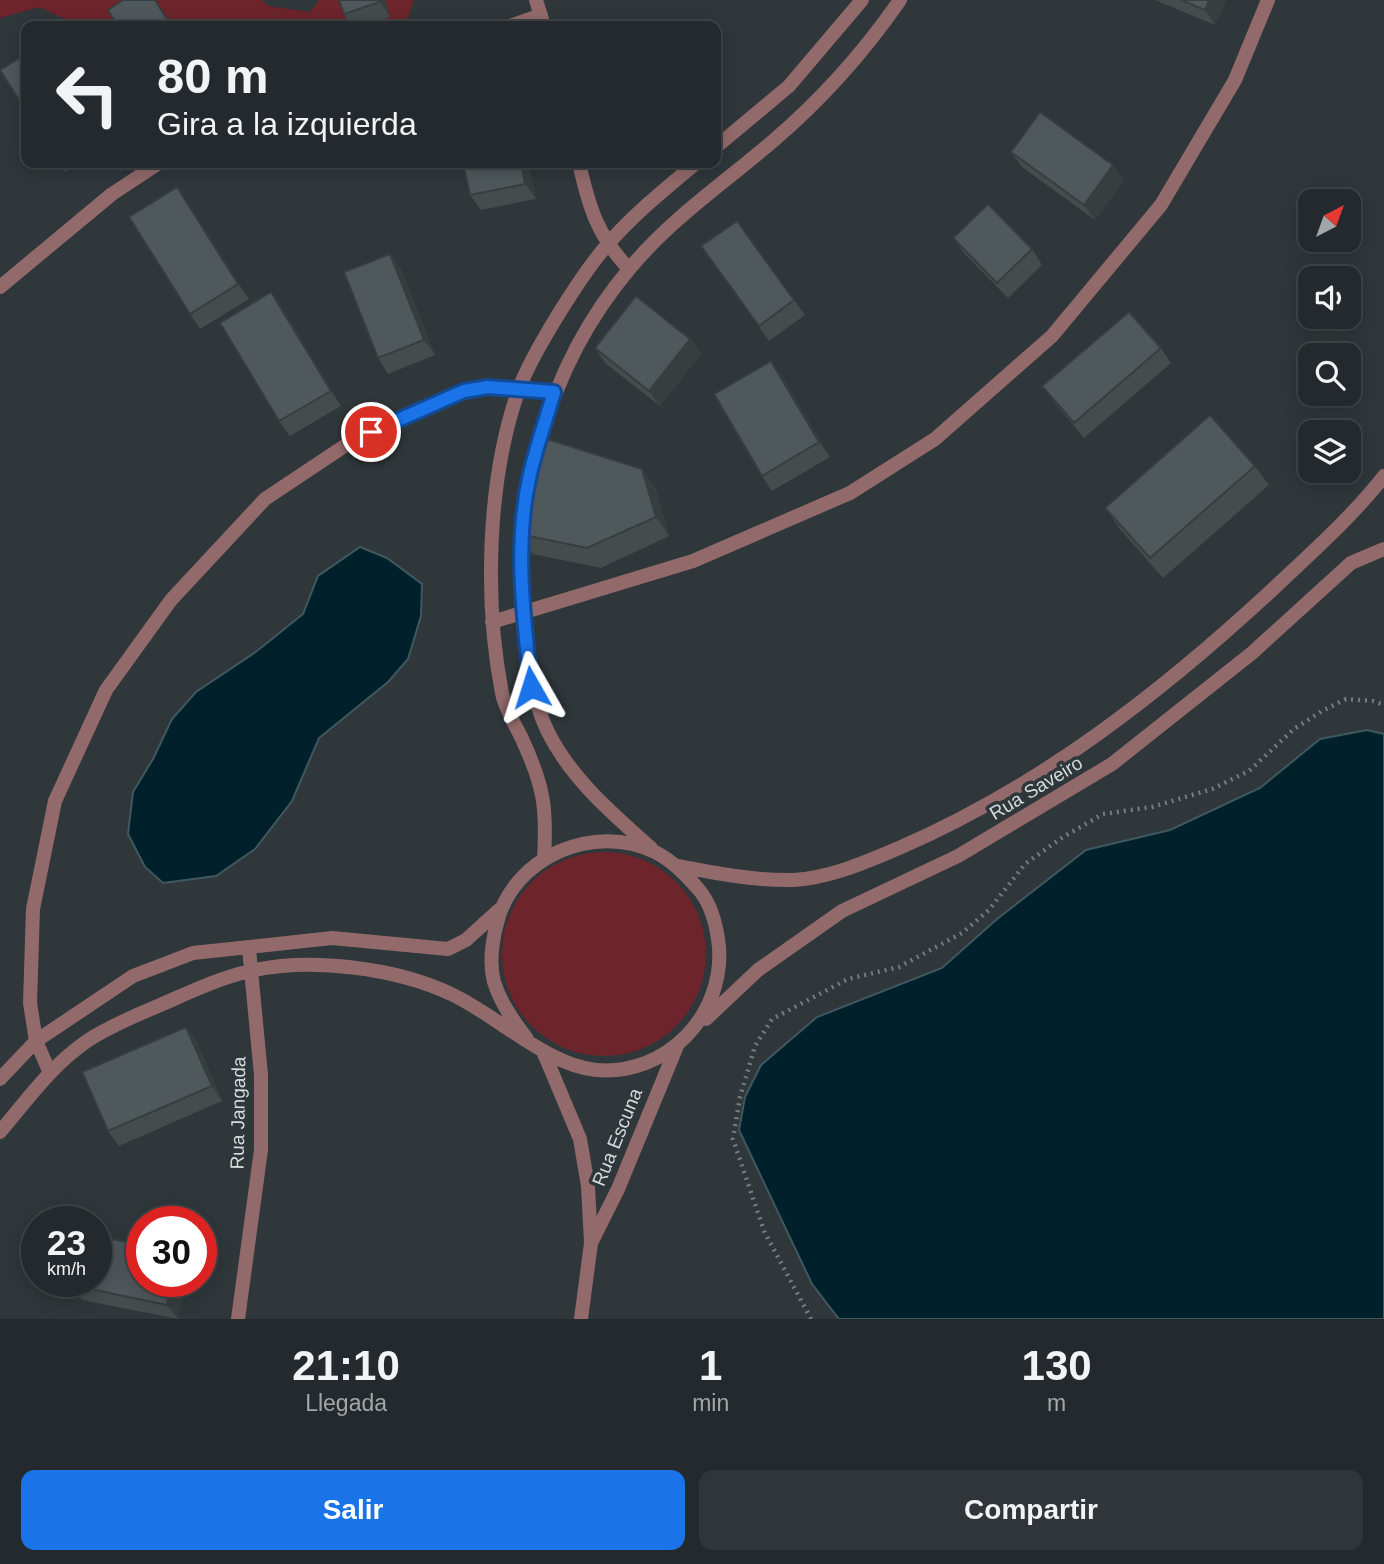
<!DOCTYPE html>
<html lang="es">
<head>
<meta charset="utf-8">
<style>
	:root { --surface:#23292c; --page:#2f3538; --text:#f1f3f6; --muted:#a3a6a9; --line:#404548; --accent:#1a73e8 }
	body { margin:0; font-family:Helvetica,sans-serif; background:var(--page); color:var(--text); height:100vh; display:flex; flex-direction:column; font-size:26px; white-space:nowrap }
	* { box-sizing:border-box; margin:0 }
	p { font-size:23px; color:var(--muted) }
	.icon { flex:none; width:38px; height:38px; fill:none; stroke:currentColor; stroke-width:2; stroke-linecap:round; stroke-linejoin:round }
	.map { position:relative; height:1319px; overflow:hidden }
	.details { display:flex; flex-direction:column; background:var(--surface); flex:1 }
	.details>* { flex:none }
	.top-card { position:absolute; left:21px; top:21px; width:700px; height:147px; border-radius:14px; box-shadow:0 4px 18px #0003,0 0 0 2px var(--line); background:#23292c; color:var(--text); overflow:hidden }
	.needle { width:46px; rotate:41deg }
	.buttons { position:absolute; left:1298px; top:189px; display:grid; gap:14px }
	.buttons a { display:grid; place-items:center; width:63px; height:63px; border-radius:14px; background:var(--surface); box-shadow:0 4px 18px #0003,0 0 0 2px var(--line); font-size:35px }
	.speed { position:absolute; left:21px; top:1206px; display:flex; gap:14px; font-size:35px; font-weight:700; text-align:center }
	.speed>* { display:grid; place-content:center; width:91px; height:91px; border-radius:50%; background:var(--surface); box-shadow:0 4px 18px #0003,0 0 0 2px var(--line); line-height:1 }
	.speed small { font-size:18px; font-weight:400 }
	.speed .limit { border:10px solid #d22; background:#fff; color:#111 }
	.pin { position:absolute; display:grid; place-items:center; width:60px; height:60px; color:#fff; margin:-30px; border:4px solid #fff; border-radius:50%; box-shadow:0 2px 7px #0007 }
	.me { position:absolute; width:77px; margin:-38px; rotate:354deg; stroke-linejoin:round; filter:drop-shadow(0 0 5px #0008) }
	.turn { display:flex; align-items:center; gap:24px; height:147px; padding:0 21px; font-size:32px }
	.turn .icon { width:91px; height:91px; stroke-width:2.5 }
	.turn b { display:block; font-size:49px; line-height:60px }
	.eta { display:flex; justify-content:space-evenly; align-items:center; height:119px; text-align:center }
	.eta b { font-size:42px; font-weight:600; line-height:49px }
	.primary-button { display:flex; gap:14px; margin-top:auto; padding:14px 21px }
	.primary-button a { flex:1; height:80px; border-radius:14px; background:var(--accent); color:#fff; font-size:28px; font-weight:600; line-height:80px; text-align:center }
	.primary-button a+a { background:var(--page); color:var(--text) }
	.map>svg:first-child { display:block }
	.green { fill:#6d242b }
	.water { fill:#00202b; stroke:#405860; stroke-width:2 }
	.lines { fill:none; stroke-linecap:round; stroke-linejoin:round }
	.path { stroke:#767c7f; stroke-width:4.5; stroke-dasharray:2 5; stroke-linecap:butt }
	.street { stroke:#926a6b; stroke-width:14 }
	.wall { fill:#444c4e }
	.shaded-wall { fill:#373e40 }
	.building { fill:#4f585b; stroke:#373e40; stroke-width:2 }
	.route-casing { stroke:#114b97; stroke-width:18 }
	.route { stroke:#1a73e8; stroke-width:12 }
	.labels { text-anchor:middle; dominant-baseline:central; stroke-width:7; stroke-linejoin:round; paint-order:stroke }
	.street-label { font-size:19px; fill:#d6dbdd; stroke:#2f373a }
</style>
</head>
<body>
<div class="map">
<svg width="1384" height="1319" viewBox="0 0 1384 1319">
	<rect width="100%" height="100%" fill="#2f373a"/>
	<path class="green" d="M 0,0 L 262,0 L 268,6 L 310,12 L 319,0 L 414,0 L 405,26 L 80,26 L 39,7 L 0,18 Z
		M502 954a102 102 0 1 1 204 0a102 102 0 1 1-204 0Z"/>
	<path class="water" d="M 360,547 L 387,558 L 422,584 L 421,616 L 408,659 L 388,682 L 319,738 L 292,801 L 255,849 L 216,876 L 163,883 L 145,867 L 128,834 L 133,792 L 153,759 L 172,719 L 196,692 L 257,651 L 303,614 L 318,576 Z
		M 1367,730 L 1384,734 L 1384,1319 L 839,1319 L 812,1284 L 739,1130 L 745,1097 L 761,1065 L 817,1017 L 942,968 L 997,919 L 1086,850 L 1170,830 L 1260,788 L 1320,739 Z"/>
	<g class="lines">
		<path class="path" d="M 811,1319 L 764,1231 L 733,1139 L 740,1097 L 755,1046 L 772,1019 L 848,979 L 899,967 L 962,933 L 989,910 L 1025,864 L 1063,837 L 1103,814 L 1152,807 L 1212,789 L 1249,771 L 1294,729 L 1322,711 L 1346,699 L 1373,701 L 1384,705"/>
		<path class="street" d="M 536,0 L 544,26
			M 510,26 L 541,15
			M 716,147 L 789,86 L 862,0
			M 579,163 C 589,207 597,235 629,269
			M 0,287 L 112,194 L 159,163
			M 492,622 L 693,561 L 850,493 L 935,439 L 1052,336 L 1161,205 L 1235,80 L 1268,0
			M 651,848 C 612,813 570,778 547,730 C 532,698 529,667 525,633 C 511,502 545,368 631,267 C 672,218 724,183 773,141 C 821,100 864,52 900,0
			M 544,859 C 547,808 544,787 523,741 C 516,726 505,709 502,693 C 484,601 487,479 519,389 C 532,353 581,275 607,245 C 633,215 666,188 696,163
			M 677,866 C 715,873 755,881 793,880 C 830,878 866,862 899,848 C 1040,787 1161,693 1272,590 C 1311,553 1351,518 1384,476
			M 706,1019 L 758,970 L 842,911 L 958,856 L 1112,764 L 1252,653 L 1351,563 L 1384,549
			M 543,1051 L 580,1139 L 588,1186 L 591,1243 L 618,1189 L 677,1046
			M 50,1073 L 36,1041 L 30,1003 L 33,909 L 55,801 L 106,690 L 171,600 L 265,499 L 349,443 L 464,391 L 488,387 L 554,392
			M 0,1079 L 36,1041 L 133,976 L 193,953 L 332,938 L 448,949 L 466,940 L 499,910
			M 0,1132 C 27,1100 52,1065 87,1041 C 108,1027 134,1016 158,1006 C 188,993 219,978 250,971 C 311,957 396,968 451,994 C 497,1015 546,1065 596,1070 C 667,1076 724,1015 719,947 C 717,928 712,906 700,891 C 687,876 673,861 655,852 C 594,822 513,857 497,923 C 492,942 489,963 494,982 C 501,1004 513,1020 527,1039
			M 238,1319 L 261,1150 L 261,1075 L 249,949
			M 581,1319 L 591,1243"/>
	</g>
	<path class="wall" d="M 385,0 L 390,17 L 362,26 L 352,26 L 344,14 Z
		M 1155,0 L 1226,0 L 1215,25 Z
		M 1011,152 L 1124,180 L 1095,220 L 1022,167 Z
		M 59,163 L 80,163 L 65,172 Z
		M 463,163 L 528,163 L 536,199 L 481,210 L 470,195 Z
		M 177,187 L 249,299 L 200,329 L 190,314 Z
		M 737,221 L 805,315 L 769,341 L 701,246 Z
		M 953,238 L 1032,249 L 1042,265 L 1008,298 L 964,253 Z
		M 390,254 L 401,269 L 435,355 L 388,374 L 378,358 Z
		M 271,292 L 282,307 L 341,406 L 290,436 L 279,421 Z
		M 690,339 L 701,354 L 660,406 L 605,363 L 595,348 Z
		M 1161,348 L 1171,363 L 1084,438 L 1053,401 L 1042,386 Z
		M 782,376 L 830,457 L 772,491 L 762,476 Z
		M 1255,466 L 1269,485 L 1163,578 L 1119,528 L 1105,508 Z
		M 642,469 L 656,489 L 669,536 L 601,568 L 533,554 L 519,534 Z
		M 186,1027 L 197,1042 L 222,1101 L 119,1146 L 108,1131 Z
		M 185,1281 L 178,1319 L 82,1300 L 71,1285 Z"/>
	<path class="shaded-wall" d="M 379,0 L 385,0 L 390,17 L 380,2 Z
		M 1209,0 L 1226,0 L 1215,25 L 1205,10 Z
		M 521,163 L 528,163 L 536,199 L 525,184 Z
		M 1113,165 L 1124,180 L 1095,220 L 1084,205 Z
		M 177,187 L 188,202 L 249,299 L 238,284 Z
		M 390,254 L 401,269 L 435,355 L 424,340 Z
		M 271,292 L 282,307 L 341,406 L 331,391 Z
		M 690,339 L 701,354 L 660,406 L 649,391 Z
		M 771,361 L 782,376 L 830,457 L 819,442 Z
		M 642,469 L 656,489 L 669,536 L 656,517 Z
		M 186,1027 L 197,1042 L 222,1101 L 212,1086 Z
		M 172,1281 L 185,1281 L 178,1319 L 167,1305 Z"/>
	<path class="building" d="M 123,0 L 155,0 L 171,26 L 118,26 L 108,10 Z
		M 339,0 L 379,0 L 380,2 L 344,14 Z
		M 1181,0 L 1209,0 L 1205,10 Z
		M 26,54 L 26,111 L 0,70 Z
		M 1040,112 L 1113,165 L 1084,205 L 1011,152 Z
		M 463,163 L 521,163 L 525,184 L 470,195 Z
		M 177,187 L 238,284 L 190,314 L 129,217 Z
		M 988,204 L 1032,249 L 997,283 L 953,238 Z
		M 737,221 L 794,300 L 759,326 L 701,246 Z
		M 390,254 L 424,340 L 378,358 L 344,272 Z
		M 271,292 L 331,391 L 279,421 L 220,323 Z
		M 636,296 L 690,339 L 649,391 L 595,348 Z
		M 1129,312 L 1161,348 L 1074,423 L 1042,386 Z
		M 771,361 L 819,442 L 762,476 L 714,394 Z
		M 1210,415 L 1255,466 L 1150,558 L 1105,508 Z
		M 544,438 L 642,469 L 656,517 L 587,548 L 519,534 Z
		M 186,1027 L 212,1086 L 108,1131 L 82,1072 Z
		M 96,1236 L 142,1245 L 142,1281 L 172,1281 L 167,1305 L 71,1285 L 72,1281 L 96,1281 Z"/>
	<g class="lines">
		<g class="route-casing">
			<path id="route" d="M 371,432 L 464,391 L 488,387 L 554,392 C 546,420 535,450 529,479 C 514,547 524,619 531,687"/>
		</g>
		<use href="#route" class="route"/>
	</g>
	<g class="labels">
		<g class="street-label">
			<text transform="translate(1036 788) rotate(-31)">Rua Saveiro</text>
			<text transform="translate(238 1113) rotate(-89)">Rua Jangada</text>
			<text transform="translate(617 1137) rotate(-68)">Rua Escuna</text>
		</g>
	</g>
</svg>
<div class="buttons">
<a><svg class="needle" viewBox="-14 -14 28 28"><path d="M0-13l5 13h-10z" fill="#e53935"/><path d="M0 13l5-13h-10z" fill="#a3a6a9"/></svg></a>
<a><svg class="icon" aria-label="sound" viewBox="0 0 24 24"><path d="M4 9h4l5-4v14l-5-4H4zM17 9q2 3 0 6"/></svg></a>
<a><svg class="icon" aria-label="search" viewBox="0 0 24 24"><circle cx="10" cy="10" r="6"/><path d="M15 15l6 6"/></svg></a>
<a><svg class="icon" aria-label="layers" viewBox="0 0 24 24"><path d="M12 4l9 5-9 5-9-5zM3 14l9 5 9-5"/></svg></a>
</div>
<div class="speed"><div>23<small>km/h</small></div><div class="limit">30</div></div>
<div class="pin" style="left:371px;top:432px;background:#d93025"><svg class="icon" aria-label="arrive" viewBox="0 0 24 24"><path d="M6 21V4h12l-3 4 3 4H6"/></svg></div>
<svg class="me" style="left:531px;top:687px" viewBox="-20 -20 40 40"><path d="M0-17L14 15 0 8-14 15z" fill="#1a73e8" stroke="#fff" stroke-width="4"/></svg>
<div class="top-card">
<div class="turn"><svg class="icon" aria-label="left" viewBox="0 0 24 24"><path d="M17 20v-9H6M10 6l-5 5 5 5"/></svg><div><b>80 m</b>Gira a la izquierda</div></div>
</div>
</div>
<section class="details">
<div class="eta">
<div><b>21:10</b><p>Llegada</p></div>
<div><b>1</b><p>min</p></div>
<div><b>130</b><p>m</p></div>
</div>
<div class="primary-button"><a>Salir</a><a>Compartir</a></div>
</section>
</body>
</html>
